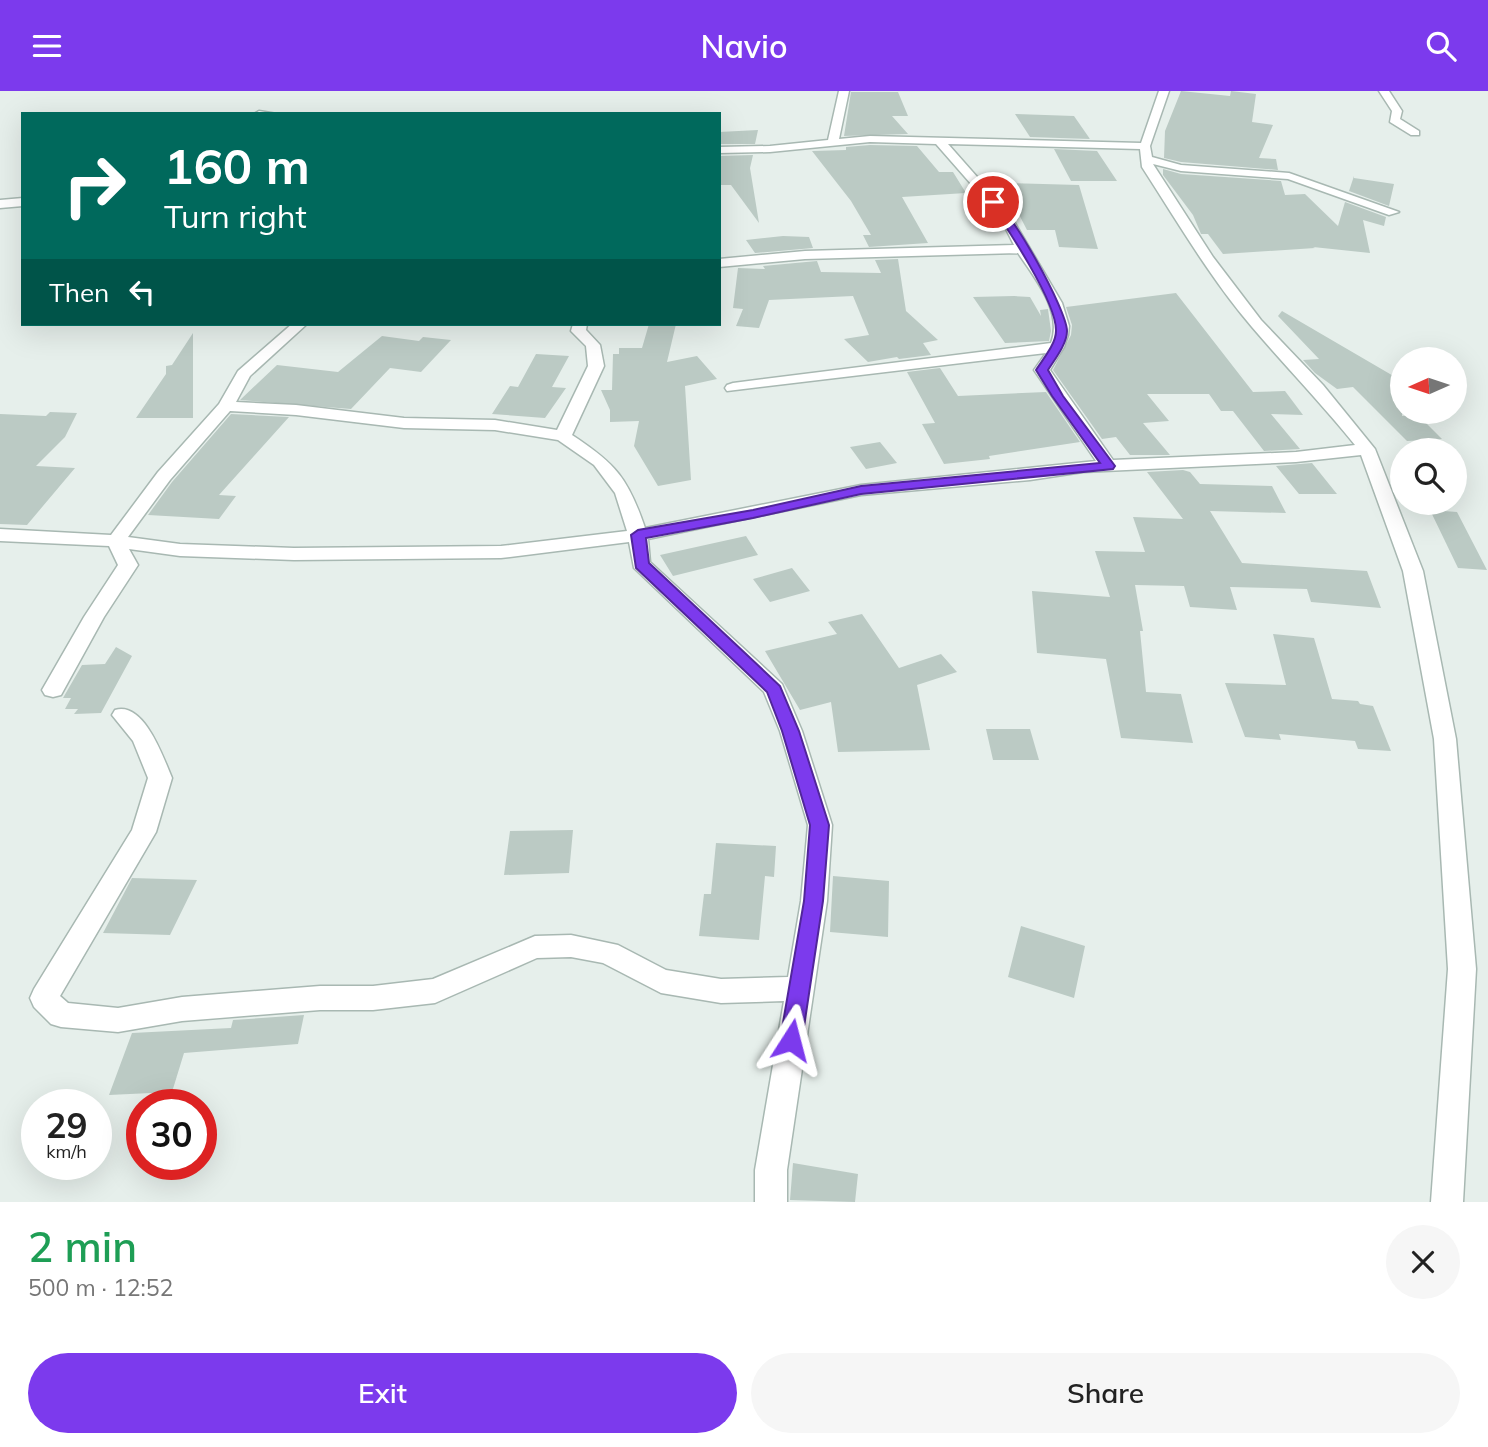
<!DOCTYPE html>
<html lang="en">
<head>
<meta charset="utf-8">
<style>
	:root { --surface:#fff; --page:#f6f6f6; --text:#222; --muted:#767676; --accent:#7c3aed }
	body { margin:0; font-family:Mulish,sans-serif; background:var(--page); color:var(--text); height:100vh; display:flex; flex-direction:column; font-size:26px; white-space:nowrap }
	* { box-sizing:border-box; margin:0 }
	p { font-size:23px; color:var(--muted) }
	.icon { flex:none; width:38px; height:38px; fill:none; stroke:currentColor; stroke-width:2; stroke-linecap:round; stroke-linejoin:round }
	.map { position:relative; height:1111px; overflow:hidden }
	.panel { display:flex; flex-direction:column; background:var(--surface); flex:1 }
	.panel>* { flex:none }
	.hud { position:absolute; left:21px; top:21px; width:700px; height:214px; border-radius:0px; box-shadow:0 7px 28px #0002; background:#00695c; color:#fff; overflow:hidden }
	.needle { width:46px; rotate:267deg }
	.fabs { position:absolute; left:1390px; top:256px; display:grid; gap:14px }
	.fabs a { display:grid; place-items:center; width:77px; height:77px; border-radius:50%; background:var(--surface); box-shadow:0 7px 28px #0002; font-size:35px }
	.speed { position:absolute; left:21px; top:998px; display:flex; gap:14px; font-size:35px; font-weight:700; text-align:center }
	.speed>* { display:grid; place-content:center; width:91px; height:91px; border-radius:50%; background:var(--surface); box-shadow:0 7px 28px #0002; line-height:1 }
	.speed small { font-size:18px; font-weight:400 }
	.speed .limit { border:10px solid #d22; background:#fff; color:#111 }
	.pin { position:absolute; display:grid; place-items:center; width:60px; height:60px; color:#fff; margin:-30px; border:4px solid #fff; border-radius:50%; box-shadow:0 2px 7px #0007 }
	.me { position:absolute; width:77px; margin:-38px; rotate:9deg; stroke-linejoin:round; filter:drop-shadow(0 0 5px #0008) }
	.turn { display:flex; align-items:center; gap:24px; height:147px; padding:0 28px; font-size:32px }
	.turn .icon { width:91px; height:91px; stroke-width:2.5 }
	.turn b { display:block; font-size:49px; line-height:60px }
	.then { display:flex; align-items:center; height:66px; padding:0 28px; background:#0003; gap:14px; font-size:26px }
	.round { display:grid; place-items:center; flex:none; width:74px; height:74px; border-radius:37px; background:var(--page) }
	.overview { display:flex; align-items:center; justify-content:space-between; height:119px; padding:0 28px }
	h1 { font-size:42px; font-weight:600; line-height:52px; color:#1e9e55 }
	.button { display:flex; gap:14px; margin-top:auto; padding:14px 28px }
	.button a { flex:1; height:80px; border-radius:42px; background:var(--accent); color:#fff; font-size:28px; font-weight:600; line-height:80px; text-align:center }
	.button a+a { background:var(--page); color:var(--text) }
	header { display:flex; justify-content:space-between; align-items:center; height:91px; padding:0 28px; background:var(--accent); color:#fff; font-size:32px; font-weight:600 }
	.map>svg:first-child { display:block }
	.building { fill:#bbcac4 }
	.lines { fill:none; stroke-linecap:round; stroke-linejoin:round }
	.minor-casing { stroke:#a8b8b2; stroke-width:3 }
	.minor { fill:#fff; fill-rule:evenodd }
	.route { fill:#7c3aed; stroke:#51269a; stroke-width:2 }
</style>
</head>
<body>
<header><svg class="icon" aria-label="menu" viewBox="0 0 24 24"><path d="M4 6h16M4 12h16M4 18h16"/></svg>Navio<svg class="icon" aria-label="search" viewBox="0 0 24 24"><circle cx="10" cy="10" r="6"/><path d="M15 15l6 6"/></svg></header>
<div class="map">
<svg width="1488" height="1111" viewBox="0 0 1488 1111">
	<rect width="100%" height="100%" fill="#e6efeb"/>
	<path class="building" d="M 1181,0 L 1230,5 L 1231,0 L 1256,3 L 1252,31 L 1273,34 L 1259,67 L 1276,68 L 1278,79 L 1181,71 L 1164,67 L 1165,40 Z
		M 851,1 L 898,1 L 908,25 L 892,25 L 908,43 L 844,45 Z
		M 1015,23 L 1074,25 L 1090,48 L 1030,46 Z
		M 758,39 L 755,53 L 719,53 L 719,41 Z
		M 870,54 L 917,55 L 939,81 L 953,81 L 966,102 L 902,106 L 928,152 L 869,156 L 863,144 L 871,144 L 851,110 L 812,60 L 846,59 L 846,56 Z
		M 1054,58 L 1097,60 L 1117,90 L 1071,90 Z
		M 753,64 L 750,77 L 759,132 L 731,94 L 719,94 L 719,65 Z
		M 1163,78 L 1181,83 L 1281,90 L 1285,104 L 1305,103 L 1338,135 L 1345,111 L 1386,126 L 1384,135 L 1363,129 L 1370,162 L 1313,156 L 1315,157 L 1223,163 L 1208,143 L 1201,143 L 1193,124 L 1163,84 Z
		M 1354,85 L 1354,87 L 1394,93 L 1389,115 L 1349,100 Z
		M 1008,92 L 1079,94 L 1098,158 L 1059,156 L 1055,139 L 1027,139 L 1013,112 Z
		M 783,145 L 809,146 L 813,157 L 755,162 L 746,149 Z
		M 898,168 L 906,220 L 938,249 L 923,252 L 931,264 L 899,268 L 897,266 L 868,271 L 844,248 L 869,244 L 853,205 L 769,209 L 759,237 L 736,235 L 743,218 L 733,217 L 738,177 L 765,178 L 763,175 L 817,170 L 821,181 L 881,182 L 875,169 Z
		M 1176,202 L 1253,301 L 1285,300 L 1303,324 L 1271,323 L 1300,358 L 1264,360 L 1233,320 L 1221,320 L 1209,303 L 1147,303 L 1169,330 L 1143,332 L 1170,364 L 1130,364 L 1116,346 L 1102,348 L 1053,279 L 1071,244 L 1072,234 L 1066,216 Z
		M 1014,205 L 1030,206 L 1041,225 L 1040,219 L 1048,218 L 1051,240 L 1049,250 L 1005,252 L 973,206 Z
		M 1282,220 L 1402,290 L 1402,325 L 1418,324 L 1442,348 L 1407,350 L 1353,296 L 1337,298 L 1315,282 L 1303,269 L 1319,268 L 1278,225 Z
		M 649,233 L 676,233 L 667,271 L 697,265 L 717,288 L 685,295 L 691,389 L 658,395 L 634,355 L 639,330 L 610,331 L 610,319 L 601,299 L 612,299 L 613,263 L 619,263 L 619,257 L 642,257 Z
		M 193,242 L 193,327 L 136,327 L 166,283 L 166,275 L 172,274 Z
		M 382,245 L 419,250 L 423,246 L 451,249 L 421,281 L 390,277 L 351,318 L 240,309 L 277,274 L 338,281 Z
		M 536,263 L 569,265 L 552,296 L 566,297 L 545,327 L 492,323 L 510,295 L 518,296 Z
		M 940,277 L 958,305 L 1046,301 L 1080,351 L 989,365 L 990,368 L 944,373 L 922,333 L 935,332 L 907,281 Z
		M 50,321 L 77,322 L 65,346 L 36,375 L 75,377 L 27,434 L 0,433 L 0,323 L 46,325 Z
		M 231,323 L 289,326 L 219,404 L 236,405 L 219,428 L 148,424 L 172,391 Z
		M 880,351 L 897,372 L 866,378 L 850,356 Z
		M 1312,372 L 1337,403 L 1299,403 L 1276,375 Z
		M 1183,379 L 1190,381 L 1200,393 L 1272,395 L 1286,422 L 1210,420 L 1242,472 L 1367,480 L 1381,517 L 1311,511 L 1307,498 L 1230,496 L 1237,519 L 1190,516 L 1184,495 L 1135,494 L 1143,540 L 1140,540 L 1146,601 L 1181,603 L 1193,652 L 1121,647 L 1106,568 L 1037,562 L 1032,500 L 1110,506 L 1095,460 L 1145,461 L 1133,426 L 1183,428 L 1147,381 Z
		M 1430,419 L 1457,421 L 1487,479 L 1458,477 Z
		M 746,445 L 758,464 L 673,485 L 660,464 Z
		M 792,477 L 810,500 L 770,511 L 753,488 Z
		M 862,523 L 899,577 L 941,563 L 957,581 L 917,594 L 930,659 L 838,661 L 831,611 L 800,619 L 765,560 L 837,543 L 828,531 Z
		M 1273,543 L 1314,547 L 1332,608 L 1358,610 L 1360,613 L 1373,615 L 1391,660 L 1358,658 L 1355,650 L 1279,643 L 1281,649 L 1245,646 L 1225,592 L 1286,594 Z
		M 116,556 L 132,565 L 101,622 L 74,623 L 78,618 L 65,618 L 71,607 L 63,607 L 82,574 L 105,573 Z
		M 986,638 L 1030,638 L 1039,669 L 993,669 Z
		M 573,739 L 569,782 L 504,784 L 510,740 Z
		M 716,752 L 776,755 L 774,786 L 765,785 L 759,849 L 699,845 L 704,803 L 711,803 Z
		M 833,785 L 889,790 L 888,846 L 830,841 Z
		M 132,787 L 197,789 L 170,844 L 103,842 Z
		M 1021,835 L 1085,855 L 1074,907 L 1008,886 Z
		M 304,924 L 298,953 L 184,962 L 172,1001 L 109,1004 L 132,942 L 231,937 L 233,929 Z
		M 793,1072 L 858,1083 L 855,1111 L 790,1109 Z"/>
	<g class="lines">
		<g class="minor-casing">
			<path id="minor" d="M 839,0 L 849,0 L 839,48 L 870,45 L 1141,52 L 1159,0 L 1169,0 L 1150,55 L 1152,66 L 1181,74 L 1289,82 L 1399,121 L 1389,124 L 1288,88 L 1181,80 L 1153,73 L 1213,166 L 1261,229 L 1323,294 L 1375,358 L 1423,480 L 1456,648 L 1476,878 L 1463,1111 L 1431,1111 L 1448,878 L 1434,648 L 1403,480 L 1361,364 L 1296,371 L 1083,381 L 1030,389 L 861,404 L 648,448 L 650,471 L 782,593 L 802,640 L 832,734 L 827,810 L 787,1079 L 787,1111 L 755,1111 L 755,1079 L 784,910 L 721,912 L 661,902 L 603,872 L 571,866 L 537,867 L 435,912 L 373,919 L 320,919 L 182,930 L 118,941 L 61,936 L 51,933 L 34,916 L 30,907 L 34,898 L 132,739 L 148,687 L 133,650 L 112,624 L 115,619 C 144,610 163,666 172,687 L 156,741 L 60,905 L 68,912 L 118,917 L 182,906 L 320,895 L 373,895 L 433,888 L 535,845 L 571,844 L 618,854 L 666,879 L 721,888 L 788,886 L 801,810 L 808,734 L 780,640 L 764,601 L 634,477 L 629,451 L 501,467 L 294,469 L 180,465 L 129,458 L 138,474 L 104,526 L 61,604 L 53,606 L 45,604 L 42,599 L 84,526 L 118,474 L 109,455 L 0,450 L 0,438 L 111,444 L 158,381 L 219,313 L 238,280 L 292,233 L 307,233 L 250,285 L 236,311 L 296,314 L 404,327 L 495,329 L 557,339 L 588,275 L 586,255 L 571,240 L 573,233 L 587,233 L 586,239 L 600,254 L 604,275 L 572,344 C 616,373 628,387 645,437 L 861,394 L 1096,370 L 1034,279 L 1046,262 L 727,300 L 725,297 L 727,294 L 733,292 L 1051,252 C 1063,221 1035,187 1018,162 L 805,168 L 719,176 L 719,168 L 805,160 L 1014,154 L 1000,126 L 936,53 L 870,51 L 770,61 L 719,62 L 719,56 L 770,55 L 828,49 ZM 948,53 L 1140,58 L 1142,76 C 1177,130 1210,187 1252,236 C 1286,276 1322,313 1355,354 L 1296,361 L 1113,369 L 1050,279 L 1064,256 L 1068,244 L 1069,235 L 1062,212 L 1009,122 ZM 230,320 L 296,324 L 404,337 L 495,339 L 558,349 L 594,374 L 615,402 L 627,440 L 501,455 L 294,457 L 180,453 L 128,446 L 170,389 Z
				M 1379,0 L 1389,0 L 1402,20 L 1400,28 L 1419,40 L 1419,44 L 1411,44 L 1390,31 L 1392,20 Z
				M 259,20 L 277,23 L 254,23 Z
				M 23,107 L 23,115 L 0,117 L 0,109 Z"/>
		</g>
		<use href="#minor" class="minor"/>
	</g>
	<path class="route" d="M 993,108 C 1010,117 1067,219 1067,240 C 1067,253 1055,268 1048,279 L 1063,305 L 1115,375 L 1113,378 L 861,403 L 753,427 L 646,447 L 649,472 L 780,595 L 799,640 L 829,734 L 823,810 L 802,949 L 799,956 L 791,959 L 783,956 L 780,949 L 804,810 L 810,734 L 782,640 L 767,601 L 636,477 L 631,444 L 638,439 L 753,419 L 861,395 L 1100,372 L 1052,305 L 1036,279 C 1043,268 1056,253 1056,240 C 1057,212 1006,134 988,111 Z"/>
</svg>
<div class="fabs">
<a><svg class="needle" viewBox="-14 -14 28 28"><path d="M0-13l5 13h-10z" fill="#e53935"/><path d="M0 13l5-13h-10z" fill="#767676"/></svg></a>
<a><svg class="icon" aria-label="search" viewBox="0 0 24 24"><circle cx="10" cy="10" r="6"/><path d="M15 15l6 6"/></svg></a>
</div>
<div class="speed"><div>29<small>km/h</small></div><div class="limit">30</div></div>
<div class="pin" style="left:993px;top:111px;background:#d93025"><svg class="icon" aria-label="arrive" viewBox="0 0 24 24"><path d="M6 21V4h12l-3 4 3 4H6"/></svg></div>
<svg class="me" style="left:791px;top:949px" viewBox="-20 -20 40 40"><path d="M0-17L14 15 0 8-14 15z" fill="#7c3aed" stroke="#fff" stroke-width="4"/></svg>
<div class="hud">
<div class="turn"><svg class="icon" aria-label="right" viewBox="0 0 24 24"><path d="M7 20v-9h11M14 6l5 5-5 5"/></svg><div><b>160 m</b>Turn right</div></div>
<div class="then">Then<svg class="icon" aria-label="left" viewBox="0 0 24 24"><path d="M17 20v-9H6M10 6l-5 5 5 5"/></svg></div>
</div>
</div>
<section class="panel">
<div class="overview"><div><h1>2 min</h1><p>500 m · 12:52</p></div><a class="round"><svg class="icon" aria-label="close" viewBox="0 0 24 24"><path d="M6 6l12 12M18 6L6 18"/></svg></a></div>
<div class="button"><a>Exit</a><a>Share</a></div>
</section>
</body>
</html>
